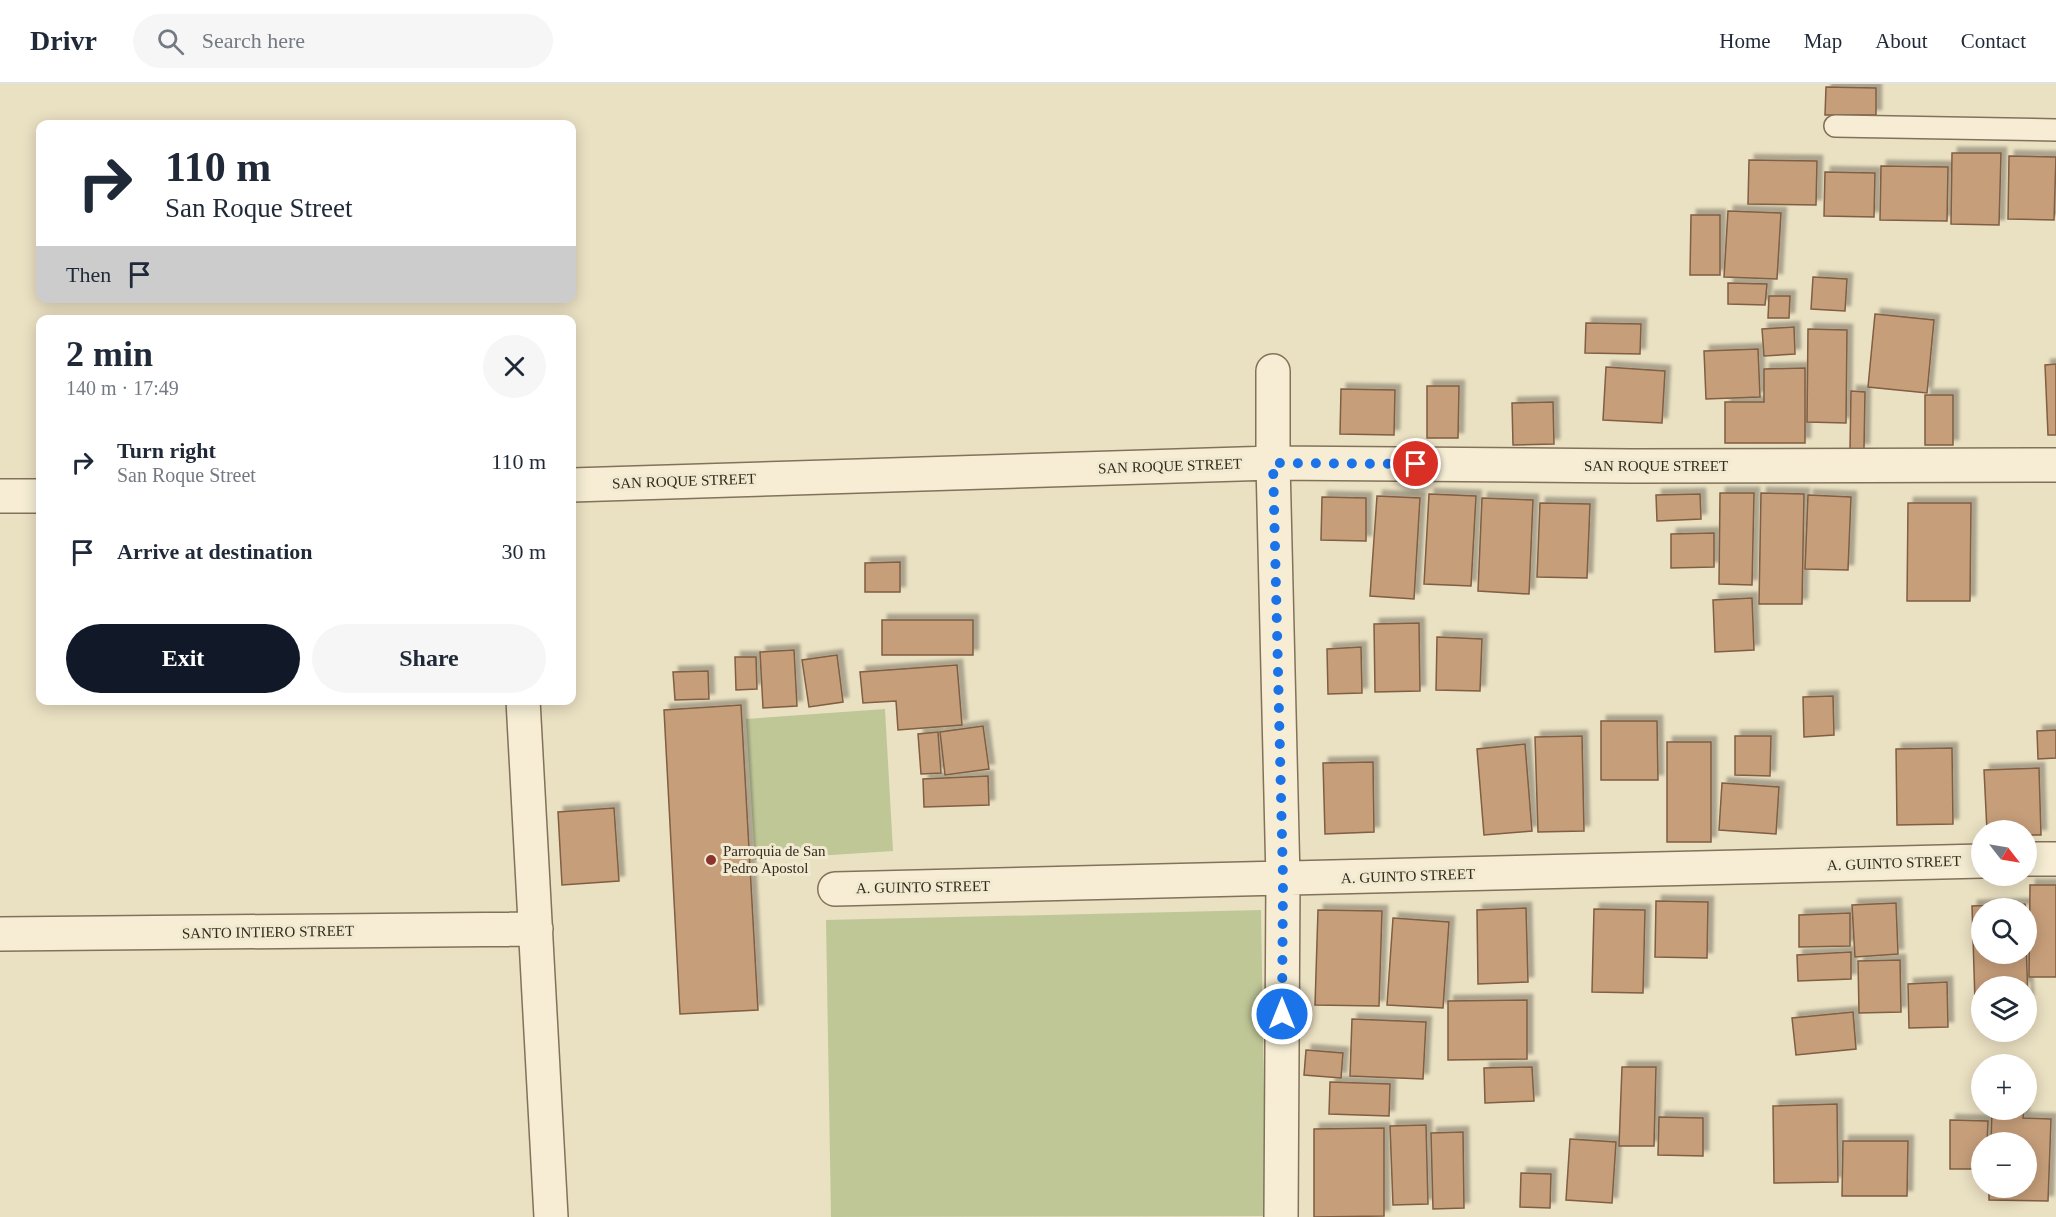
<!DOCTYPE html>
<html lang="en">
<head>
<meta charset="utf-8">
<style>
	:root { --surface:#fff; --page:#f6f6f7; --text:#1f2937; --muted:#747a83; --line:#e0e1e3; --accent:#111827 }
	body { margin:0; font-family:Georgia,serif; background:var(--page); color:var(--text); height:100vh; display:flex; flex-direction:column; font-size:22px; white-space:nowrap }
	* { box-sizing:border-box; margin:0 }
	p { font-size:20px; color:var(--muted) }
	.icon { flex:none; width:33px; height:33px; fill:none; stroke:currentColor; stroke-width:2; stroke-linecap:round; stroke-linejoin:round }
	.map { position:relative; flex:1; overflow:hidden }
	.panel { position:absolute; left:36px; top:231px; width:540px; height:390px; display:flex; flex-direction:column; background:var(--surface); border-radius:12px; box-shadow:0 3px 15px #0003 }
	.panel>* { flex:none }
	.top-card { position:absolute; left:36px; top:36px; width:540px; height:183px; border-radius:12px; box-shadow:0 3px 15px #0003; background:#fff; color:var(--text); overflow:hidden }
	.needle { width:39px; rotate:121deg }
	.fabs { position:absolute; left:1971px; top:736px; display:grid; gap:12px }
	.fabs a { display:grid; place-items:center; width:66px; height:66px; border-radius:50%; background:var(--surface); box-shadow:0 3px 15px #0003; font-size:30px }
	.pin { position:absolute; display:grid; place-items:center; width:51px; height:51px; color:#fff; margin:-26px; border:3px solid #fff; border-radius:50%; box-shadow:0 2px 6px #0007 }
	.me { position:absolute; width:66px; margin:-33px; rotate:0deg; stroke-linejoin:round; filter:drop-shadow(0 0 4px #0008) }
	.turn { display:flex; align-items:center; gap:21px; height:126px; padding:0 30px; font-size:27px }
	.turn .icon { width:78px; height:78px; stroke-width:2.5 }
	.turn b { display:block; font-size:42px; line-height:51px }
	.then { display:flex; align-items:center; height:57px; padding:0 30px; background:#0003; gap:12px; font-size:22px }
	.round { display:grid; place-items:center; flex:none; width:63px; height:63px; border-radius:32px; background:var(--page) }
	.summary { display:flex; align-items:center; justify-content:space-between; height:102px; padding:0 30px }
	h1 { font-size:36px; font-weight:700; line-height:45px }
	.cta { display:flex; gap:12px; margin-top:auto; padding:12px 30px }
	.cta a { flex:1; height:69px; border-radius:36px; background:var(--accent); color:#fff; font-size:24px; font-weight:700; line-height:69px; text-align:center }
	.cta a+a { background:var(--page); color:var(--text) }
	ul { padding:0; list-style:none }
	li { display:flex; align-items:center; gap:18px; height:90px; padding:0 30px }
	li div { flex:1 }
	li b { display:block; font-size:22px }
	li em { font-style:normal }
	header { display:flex; align-items:center; gap:36px; box-sizing:border-box; height:84px; padding:0 30px; background:var(--surface); border-bottom:2px solid var(--line) }
	header strong { font-size:28px }
	nav { display:flex; gap:33px; margin-inline-start:auto; font-size:21px }
	.search { width:420px; height:54px; background:var(--page); display:flex; align-items:center; gap:15px; box-sizing:border-box; padding:0 21px; border-radius:33px; color:var(--muted); font-size:22px }
	.map>svg:first-child { display:block }
	.green { fill:#bfc797 }
	.building { fill:#c69e7a; stroke:#805e42; stroke-width:1.5; filter:url(#shadow) }
	.lines { fill:none; stroke-linecap:round; stroke-linejoin:round }
	.lane-casing { stroke:#82725a; stroke-width:24 }
	.street-casing { stroke:#82725a; stroke-width:36 }
	.lane { stroke:#f6edd4; stroke-width:21 }
	.street { stroke:#f6edd4; stroke-width:33 }
	.route { stroke:#1a73e8; stroke-width:10; stroke-dasharray:0 18 }
	.poi-dot { fill:#8d332f; stroke:#f2ead0; stroke-width:2 }
	.labels { text-anchor:middle; dominant-baseline:central; stroke-width:6; stroke-linejoin:round; paint-order:stroke }
	.street-label { font-size:15px; fill:#33291d; stroke:#f2ead0 }
	.poi-label { font-size:15px; fill:#33291d; stroke:#f2ead0; text-anchor:start }
</style>
</head>
<body>
<header>
<strong>Drivr</strong>
<div class="search"><svg class="icon" aria-label="search" viewBox="0 0 24 24"><circle cx="10" cy="10" r="6"/><path d="M15 15l6 6"/></svg>Search here</div>
<nav><a>Home</a><a>Map</a><a>About</a><a>Contact</a></nav>
</header>
<div class="map">
<svg width="2056" height="1133" viewBox="0 0 2056 1133">
	<defs>
		<filter id="shadow"><feDropShadow dx="5.5" dy="-5.5" stdDeviation="1.5" flood-color="#0004"/></filter>
	</defs>
	<rect width="100%" height="100%" fill="#eae0c2"/>
	<path class="green" d="M 885,625 L 893,767 L 755,776 L 746,635 Z
		M 1261,826 L 1266,1132 L 831,1133 L 826,836 Z"/>
	<path class="building" d="M 1826,3 L 1876,4 L 1876,31 L 1825,31 Z
		M 1952,69 L 2001,69 L 1999,141 L 1951,140 Z
		M 2009,72 L 2056,73 L 2054,136 L 2008,135 Z
		M 1749,76 L 1817,77 L 1816,121 L 1748,120 Z
		M 1881,82 L 1948,83 L 1947,137 L 1880,136 Z
		M 1825,88 L 1875,89 L 1874,133 L 1824,132 Z
		M 1728,127 L 1781,129 L 1777,195 L 1724,193 Z
		M 1691,131 L 1720,131 L 1720,191 L 1690,191 Z
		M 1813,193 L 1847,195 L 1845,227 L 1811,225 Z
		M 1728,199 L 1767,200 L 1765,221 L 1728,220 Z
		M 1769,212 L 1790,212 L 1789,234 L 1768,234 Z
		M 1875,230 L 1934,236 L 1927,309 L 1868,303 Z
		M 1586,239 L 1641,240 L 1640,270 L 1585,269 Z
		M 1794,243 L 1795,270 L 1764,272 L 1762,245 Z
		M 1808,245 L 1847,246 L 1846,339 L 1807,338 Z
		M 1758,265 L 1760,313 L 1706,315 L 1704,267 Z
		M 2056,280 L 2056,351 L 2048,351 L 2045,281 Z
		M 1606,283 L 1665,287 L 1662,339 L 1603,336 Z
		M 1805,284 L 1805,359 L 1725,359 L 1725,318 L 1764,318 L 1764,285 Z
		M 1427,302 L 1459,302 L 1458,354 L 1427,354 Z
		M 1341,305 L 1395,306 L 1394,351 L 1340,350 Z
		M 1851,307 L 1865,308 L 1864,365 L 1850,365 Z
		M 1925,311 L 1953,311 L 1953,361 L 1925,361 Z
		M 1553,318 L 1554,360 L 1513,361 L 1512,319 Z
		M 1720,409 L 1754,409 L 1752,501 L 1719,500 Z
		M 1761,409 L 1804,410 L 1802,520 L 1759,520 Z
		M 1429,410 L 1476,412 L 1471,502 L 1424,500 Z
		M 1700,410 L 1701,435 L 1657,437 L 1656,411 Z
		M 1808,411 L 1851,413 L 1848,486 L 1805,485 Z
		M 1377,412 L 1420,414 L 1414,515 L 1370,512 Z
		M 1322,413 L 1366,414 L 1366,457 L 1321,456 Z
		M 1482,414 L 1533,416 L 1529,510 L 1478,507 Z
		M 1540,419 L 1590,420 L 1587,494 L 1537,493 Z
		M 1908,419 L 1971,419 L 1970,517 L 1907,517 Z
		M 1714,449 L 1714,483 L 1671,484 L 1671,450 Z
		M 900,478 L 900,508 L 865,508 L 865,479 Z
		M 1752,514 L 1754,566 L 1715,568 L 1713,516 Z
		M 882,536 L 973,536 L 973,571 L 882,571 Z
		M 1419,539 L 1420,607 L 1375,608 L 1374,540 Z
		M 1437,553 L 1482,555 L 1480,607 L 1436,606 Z
		M 1361,563 L 1362,609 L 1328,610 L 1327,565 Z
		M 794,566 L 797,622 L 763,624 L 760,568 Z
		M 837,571 L 843,618 L 809,623 L 802,576 Z
		M 735,573 L 756,573 L 757,605 L 736,606 Z
		M 957,581 L 962,641 L 898,646 L 896,617 L 863,619 L 860,588 Z
		M 708,587 L 709,615 L 675,616 L 673,588 Z
		M 1833,612 L 1834,651 L 1804,653 L 1803,613 Z
		M 741,621 L 758,926 L 680,930 L 664,626 Z
		M 1601,637 L 1657,637 L 1658,696 L 1601,696 Z
		M 983,642 L 989,685 L 945,691 L 940,648 Z
		M 2056,646 L 2056,674 L 2038,675 L 2037,647 Z
		M 938,648 L 941,689 L 921,690 L 918,650 Z
		M 1582,652 L 1584,747 L 1538,748 L 1535,653 Z
		M 1735,652 L 1771,652 L 1770,692 L 1735,691 Z
		M 1667,658 L 1711,658 L 1711,758 L 1667,758 Z
		M 1525,660 L 1532,747 L 1484,751 L 1477,665 Z
		M 1952,664 L 1953,740 L 1897,741 L 1896,665 Z
		M 1373,678 L 1374,748 L 1325,750 L 1323,679 Z
		M 2039,684 L 2041,751 L 2026,751 L 2026,747 L 1987,747 L 1984,686 Z
		M 988,692 L 989,721 L 924,723 L 923,695 Z
		M 1722,699 L 1779,703 L 1776,750 L 1719,746 Z
		M 614,724 L 619,797 L 562,801 L 558,728 Z
		M 2030,801 L 2056,801 L 2056,893 L 2029,893 Z
		M 1656,817 L 1708,818 L 1707,874 L 1655,873 Z
		M 1896,819 L 1898,870 L 1855,873 L 1852,821 Z
		M 2025,820 L 2026,825 L 1982,825 L 1982,870 L 2026,870 L 2026,857 L 2028,917 L 2026,917 L 2026,903 L 1982,903 L 1982,918 L 1975,918 L 1972,822 Z
		M 1526,824 L 1528,898 L 1478,900 L 1477,826 Z
		M 1594,825 L 1645,826 L 1643,909 L 1592,908 Z
		M 1318,826 L 1382,827 L 1379,922 L 1315,921 Z
		M 1850,829 L 1850,862 L 1799,863 L 1799,831 Z
		M 1393,834 L 1449,838 L 1443,924 L 1387,921 Z
		M 1851,868 L 1851,895 L 1798,897 L 1797,871 Z
		M 1900,876 L 1901,928 L 1859,929 L 1858,877 Z
		M 1947,898 L 1948,943 L 1909,944 L 1908,900 Z
		M 1527,916 L 1527,975 L 1448,976 L 1448,917 Z
		M 1853,928 L 1856,965 L 1796,971 L 1792,934 Z
		M 1352,935 L 1426,938 L 1423,995 L 1350,992 Z
		M 1306,966 L 1343,969 L 1341,994 L 1304,991 Z
		M 1532,983 L 1534,1017 L 1485,1019 L 1484,984 Z
		M 1622,983 L 1656,983 L 1654,1062 L 1619,1062 Z
		M 1330,998 L 1390,1000 L 1389,1032 L 1329,1030 Z
		M 1837,1020 L 1838,1098 L 1774,1099 L 1773,1022 Z
		M 1992,1026 L 2024,1026 L 2023,1034 L 2051,1035 L 2048,1117 L 1989,1116 L 1989,1104 L 2026,1104 L 2026,1059 L 1991,1059 Z
		M 1659,1033 L 1703,1034 L 1703,1072 L 1658,1071 Z
		M 1950,1036 L 1988,1037 L 1987,1059 L 1982,1059 L 1982,1085 L 1950,1085 Z
		M 1426,1041 L 1428,1120 L 1393,1121 L 1390,1042 Z
		M 1384,1044 L 1384,1132 L 1314,1133 L 1314,1045 Z
		M 1463,1048 L 1464,1124 L 1433,1125 L 1431,1049 Z
		M 1570,1055 L 1616,1058 L 1612,1119 L 1566,1116 Z
		M 1843,1057 L 1908,1057 L 1907,1112 L 1842,1112 Z
		M 1521,1089 L 1551,1090 L 1550,1124 L 1520,1123 Z"/>
	<g class="lines">
		<g class="lane-casing">
			<path id="lane" d="M 1835,42 L 2056,46"/>
		</g>
		<g class="street-casing">
			<path id="street" d="M 1273,287 L 1273,379 L 1283,795 L 1281,1133
				M 572,401 L 1273,379 L 1631,382 L 2056,381
				M 0,412 L 40,412
				M 523,616 L 551,1133
				M 2026,775 L 2056,775
				M 835,805 L 1982,777
				M 0,850 L 536,845"/>
		</g>
		<use href="#lane" class="lane"/>
		<use href="#street" class="street"/>
	</g>
	<g class="lines">
		<path class="route" d="M 1282,930 L 1283,795 L 1273,379 L 1416,380"/>
	</g>
	<circle class="poi-dot" cx="711" cy="776" r="6"/>
	<g class="labels">
		<g class="street-label">
			<text transform="translate(1170 382) rotate(-2)">SAN ROQUE STREET</text>
			<text x="1656" y="382">SAN ROQUE STREET</text>
			<text transform="translate(684 397) rotate(-2)">SAN ROQUE STREET</text>
			<text transform="translate(1894 779) rotate(-2)">A. GUINTO STREET</text>
			<text transform="translate(1408 792) rotate(-2)">A. GUINTO STREET</text>
			<text transform="translate(923 803) rotate(-1)">A. GUINTO STREET</text>
			<text transform="translate(268 848) rotate(-1)">SANTO INTIERO STREET</text>
		</g>
		<g class="poi-label">
			<text x="723" y="767">Parroquia de San<tspan x="723" dy="17">Pedro Apostol</tspan></text>
		</g>
	</g>
</svg>
<div class="fabs">
<a><svg class="needle" viewBox="-14 -14 28 28"><path d="M0-13l5 13h-10z" fill="#e53935"/><path d="M0 13l5-13h-10z" fill="#747a83"/></svg></a>
<a><svg class="icon" aria-label="search" viewBox="0 0 24 24"><circle cx="10" cy="10" r="6"/><path d="M15 15l6 6"/></svg></a>
<a><svg class="icon" aria-label="layers" viewBox="0 0 24 24"><path d="M12 4l9 5-9 5-9-5zM3 14l9 5 9-5"/></svg></a>
<a>+</a>
<a>−</a>
</div>
<div class="pin" style="left:1416px;top:380px;background:#d93025"><svg class="icon" aria-label="arrive" viewBox="0 0 24 24"><path d="M6 21V4h12l-3 4 3 4H6"/></svg></div>
<svg class="me" style="left:1282px;top:930px" viewBox="-20 -20 40 40"><circle r="17" fill="#1a73e8" stroke="#fff" stroke-width="3"/><path d="M0-11L8 9 0 5-8 9z" fill="#fff"/></svg>
<div class="top-card">
<div class="turn"><svg class="icon" aria-label="right" viewBox="0 0 24 24"><path d="M7 20v-9h11M14 6l5 5-5 5"/></svg><div><b>110 m</b>San Roque Street</div></div>
<div class="then">Then<svg class="icon" aria-label="arrive" viewBox="0 0 24 24"><path d="M6 21V4h12l-3 4 3 4H6"/></svg></div>
</div>
<section class="panel">
<div class="summary"><div><h1>2 min</h1><p>140 m · 17:49</p></div><a class="round"><svg class="icon" aria-label="close" viewBox="0 0 24 24"><path d="M6 6l12 12M18 6L6 18"/></svg></a></div>
<ul>
<li><svg class="icon" aria-label="right" viewBox="0 0 24 24"><path d="M7 20v-9h11M14 6l5 5-5 5"/></svg><div><b>Turn right</b><p>San Roque Street</p></div><em>110 m</em></li>
<li><svg class="icon" aria-label="arrive" viewBox="0 0 24 24"><path d="M6 21V4h12l-3 4 3 4H6"/></svg><div><b>Arrive at destination</b></div><em>30 m</em></li>
</ul>
<div class="cta"><a>Exit</a><a>Share</a></div>
</section>
</div>
</body>
</html>
